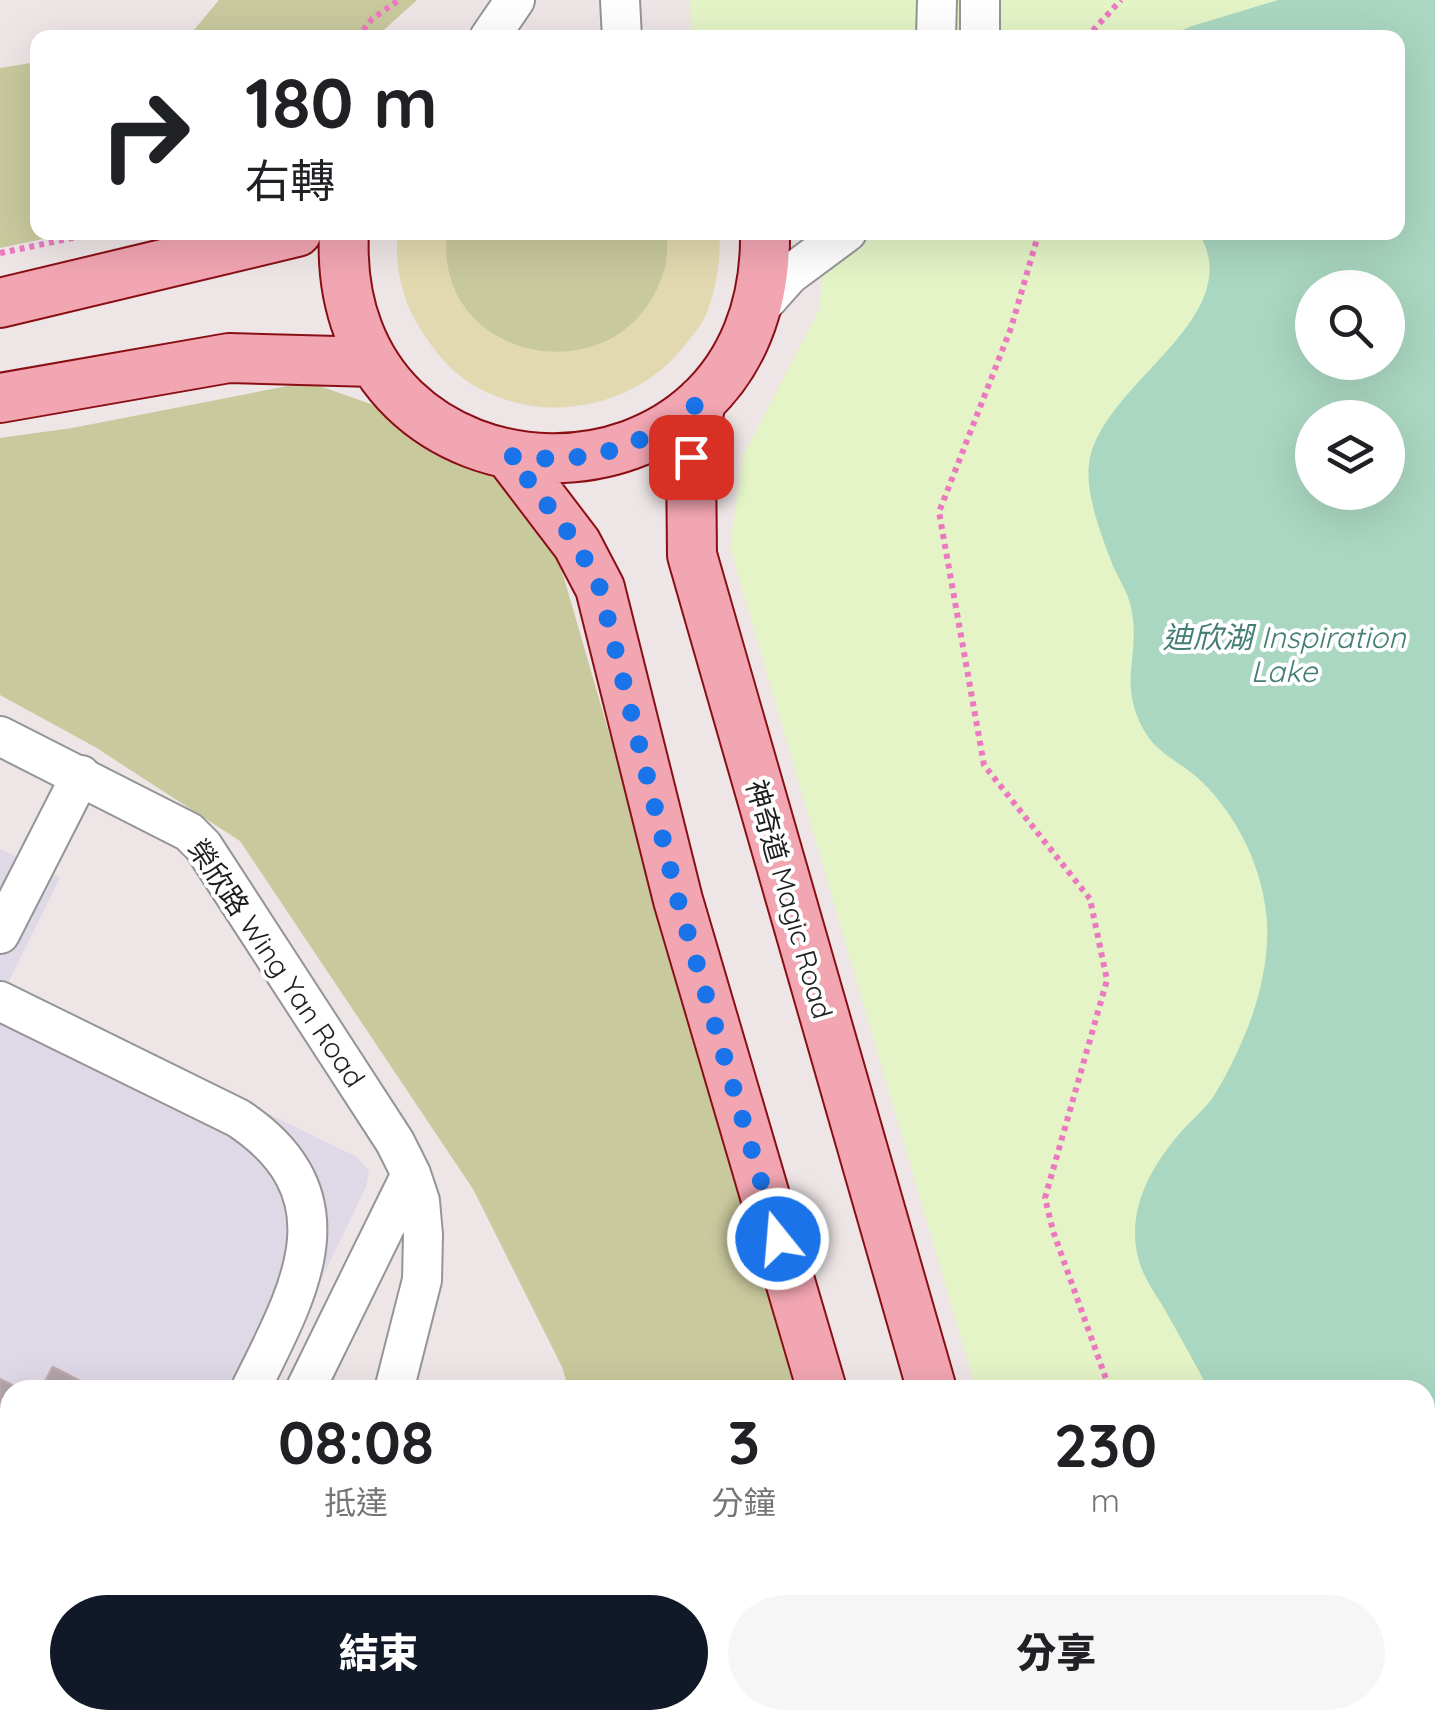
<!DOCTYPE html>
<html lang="zh-TW">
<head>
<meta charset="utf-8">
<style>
	:root { --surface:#fff; --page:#f6f6f6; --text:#202124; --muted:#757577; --accent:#111827 }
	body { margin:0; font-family:Quicksand,"Noto Sans TC",sans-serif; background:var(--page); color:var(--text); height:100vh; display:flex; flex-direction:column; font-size:38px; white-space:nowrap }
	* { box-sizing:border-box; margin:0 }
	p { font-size:32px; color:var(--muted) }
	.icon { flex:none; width:55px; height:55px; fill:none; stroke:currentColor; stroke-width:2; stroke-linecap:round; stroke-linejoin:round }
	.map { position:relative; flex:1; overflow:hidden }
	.side { position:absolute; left:0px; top:1380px; width:1435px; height:350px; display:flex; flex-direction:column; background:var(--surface); border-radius:30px 30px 0 0; box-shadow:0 10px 40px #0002 }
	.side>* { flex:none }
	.guide { position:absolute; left:30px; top:30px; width:1375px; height:210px; border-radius:20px; box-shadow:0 10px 40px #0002; background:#fff; color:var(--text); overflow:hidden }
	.fabs { position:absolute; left:1295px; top:270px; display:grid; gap:20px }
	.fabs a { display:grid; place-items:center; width:110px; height:110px; border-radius:50%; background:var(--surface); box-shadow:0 10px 40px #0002; font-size:50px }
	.pin { position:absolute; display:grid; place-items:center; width:85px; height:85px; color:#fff; margin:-42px; border-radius:20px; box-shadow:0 5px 15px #0006 }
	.me { position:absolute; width:110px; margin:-55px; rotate:343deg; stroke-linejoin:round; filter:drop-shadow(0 0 8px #0008) }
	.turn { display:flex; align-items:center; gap:35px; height:210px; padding:0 50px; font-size:45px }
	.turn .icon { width:130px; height:130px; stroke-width:2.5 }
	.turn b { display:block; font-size:70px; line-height:85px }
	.eta { display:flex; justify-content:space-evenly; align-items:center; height:170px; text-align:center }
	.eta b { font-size:60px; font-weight:800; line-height:70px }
	.action { display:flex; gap:20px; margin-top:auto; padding:20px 50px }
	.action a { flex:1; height:115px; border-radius:60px; background:var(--accent); color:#fff; font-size:40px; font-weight:800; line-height:115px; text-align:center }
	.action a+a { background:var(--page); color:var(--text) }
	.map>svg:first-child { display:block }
	.industrial { fill:#dfd8e7 }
	.grass { fill:#e3d9b0 }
	.forest { fill:#c9c99e }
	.park { fill:#e4f4c7; fill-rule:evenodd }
	.water { fill:#aad7c1; fill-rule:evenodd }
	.building { fill:#b0a4a8; stroke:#bea9af; stroke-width:2.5 }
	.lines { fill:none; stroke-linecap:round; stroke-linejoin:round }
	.minor-casing { stroke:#959595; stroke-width:42 }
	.major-casing { stroke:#8a0f15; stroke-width:52 }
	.path { stroke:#ec79c0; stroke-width:6; stroke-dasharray:5 5; stroke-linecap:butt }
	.minor { stroke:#fff; stroke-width:38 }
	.major { stroke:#f2a6b2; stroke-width:48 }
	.route { stroke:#1a73e8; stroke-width:18; stroke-dasharray:0 32.4 }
	.labels { text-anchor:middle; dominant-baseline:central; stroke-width:8; stroke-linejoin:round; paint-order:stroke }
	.street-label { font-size:28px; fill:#1e1e1e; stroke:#fff }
	.water-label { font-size:30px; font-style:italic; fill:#437f72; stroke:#fff }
</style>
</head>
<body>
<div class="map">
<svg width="1435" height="1730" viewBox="0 0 1435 1730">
	<rect width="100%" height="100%" fill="#eee5e6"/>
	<path class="industrial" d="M 0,849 L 60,878 L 6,987 L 357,1157 L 369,1171 L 366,1187 L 268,1390 L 10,1390 L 10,1720 L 72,1720 L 24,1728 L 0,1720 Z"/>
	<path class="grass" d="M 720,232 C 720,262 717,287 706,315 C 702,324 695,332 689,340 C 642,405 549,428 477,387 C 452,374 434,351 419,327 C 402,299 394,266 398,233 Z"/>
	<path class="forest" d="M 219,0 L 417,0 L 376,37 L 188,37 Z
		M 37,62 L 38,232 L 72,233 L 0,248 L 0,68 Z
		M 447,233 L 667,233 C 667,245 668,259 664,271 C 625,400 432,365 447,233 Z
		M 308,382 L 408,417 L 450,453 L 492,473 L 524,501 L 550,530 L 800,1390 L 569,1390 L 562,1367 L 473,1189 L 240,841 L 95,747 L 0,695 L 0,438 L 72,428 Z
		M 678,1720 L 897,1720 L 900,1730 L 682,1730 Z"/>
	<path class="park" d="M 690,0 L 1435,0 L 1435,1730 L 1075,1730 L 1072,1720 L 1425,1720 L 1425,1390 L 976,1390 L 730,547 L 743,456 L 819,309 L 826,233 L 1398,232 L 1398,38 L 691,37 ZM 1312,288 L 1388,288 L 1388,362 L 1312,362 ZM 1312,418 L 1388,418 L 1388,492 L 1312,492 Z"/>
	<path class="water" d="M 1278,0 L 1435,0 L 1435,1730 L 1356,1730 L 1347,1720 L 1425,1720 L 1425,1390 L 1209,1390 C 1195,1363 1180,1337 1165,1310 C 1157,1296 1145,1280 1140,1264 C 1124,1215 1149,1169 1180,1133 C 1191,1120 1206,1109 1215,1094 C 1245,1044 1270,982 1267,922 C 1264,871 1238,816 1201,781 C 1186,766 1161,755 1149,738 C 1114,685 1142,660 1131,607 C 1128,593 1119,579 1113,566 C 1102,537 1085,494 1089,464 C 1100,383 1250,320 1199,233 L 1398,232 L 1398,38 L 1169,37 L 1189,27 ZM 1312,288 L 1388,288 L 1388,362 L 1312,362 ZM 1312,418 L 1388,418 L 1388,492 L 1312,492 Z"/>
	<path class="building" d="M 53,1367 L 86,1384 L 83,1390 L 49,1390 L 42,1387 Z
		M 0,1379 L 22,1390 L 10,1390 L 10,1513 L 0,1508 Z"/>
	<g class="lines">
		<g class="minor-casing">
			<path id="minor" d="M 620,0 L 622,38
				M 489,38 L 515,0
				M 936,38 L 937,0
				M 980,38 L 980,0
				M 756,312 L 789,275 L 847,232
				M 0,736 L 189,832 L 203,846 L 395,1142 L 411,1174 L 420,1201 L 423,1235 L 422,1280 L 394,1390
				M 0,934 L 81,775
				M 0,1001 L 238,1118 C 356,1196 298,1293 250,1390
				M 305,1390 L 411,1174
				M 161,1730 L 171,1720
				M 300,1730 L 303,1720"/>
		</g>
		<g class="major-casing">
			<path id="major" d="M 344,232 C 329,528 770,539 765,232
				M 0,303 L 297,232
				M 0,398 L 229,358 L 374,362
				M 701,401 L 691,457 L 692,555 L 932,1390
				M 510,456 L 577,544 L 600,588 L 678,900 L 822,1390
				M 907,1720 L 910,1730
				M 1021,1720 L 1024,1730"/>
		</g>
		<path class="path" d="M 357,38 L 372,19 L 399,0
			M 1086,38 L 1121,0
			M 1039,232 L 1011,328 L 939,512 L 984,765 L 1090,899 L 1107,980 L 1045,1198 L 1053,1231 L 1110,1390
			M 0,253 L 102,232
			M 1200,1720 L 1208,1730"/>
		<use href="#minor" class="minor"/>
		<use href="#major" class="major"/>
	</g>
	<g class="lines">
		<path class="route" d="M 691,457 L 701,401 C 638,450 589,465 510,456 L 577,544 L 600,588 L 678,900 L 778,1239"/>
	</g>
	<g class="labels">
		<g class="street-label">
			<text transform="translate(790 899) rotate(74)">神奇道 Magic Road</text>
			<text transform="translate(277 963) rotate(56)">榮欣路 Wing Yan Road</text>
		</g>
		<g class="water-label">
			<text x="1284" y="637">迪欣湖 Inspiration<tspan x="1284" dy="34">Lake</tspan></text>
		</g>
	</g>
</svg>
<div class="fabs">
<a><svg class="icon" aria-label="search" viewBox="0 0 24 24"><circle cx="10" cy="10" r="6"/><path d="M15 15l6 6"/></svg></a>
<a><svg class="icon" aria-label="layers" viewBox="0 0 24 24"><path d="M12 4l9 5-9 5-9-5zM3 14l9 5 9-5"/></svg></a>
</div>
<div class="pin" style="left:691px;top:457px;background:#d93025"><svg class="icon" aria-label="arrive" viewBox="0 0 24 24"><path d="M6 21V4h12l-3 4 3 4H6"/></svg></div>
<svg class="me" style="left:778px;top:1239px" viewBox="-20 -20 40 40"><circle r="17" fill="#1a73e8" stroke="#fff" stroke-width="3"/><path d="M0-11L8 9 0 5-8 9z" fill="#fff"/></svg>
<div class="guide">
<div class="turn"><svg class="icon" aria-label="right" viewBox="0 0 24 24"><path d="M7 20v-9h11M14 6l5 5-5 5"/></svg><div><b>180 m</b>右轉</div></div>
</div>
<section class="side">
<div class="eta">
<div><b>08:08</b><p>抵達</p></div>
<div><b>3</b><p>分鐘</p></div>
<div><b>230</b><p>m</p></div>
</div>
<div class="action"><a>結束</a><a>分享</a></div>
</section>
</div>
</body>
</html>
